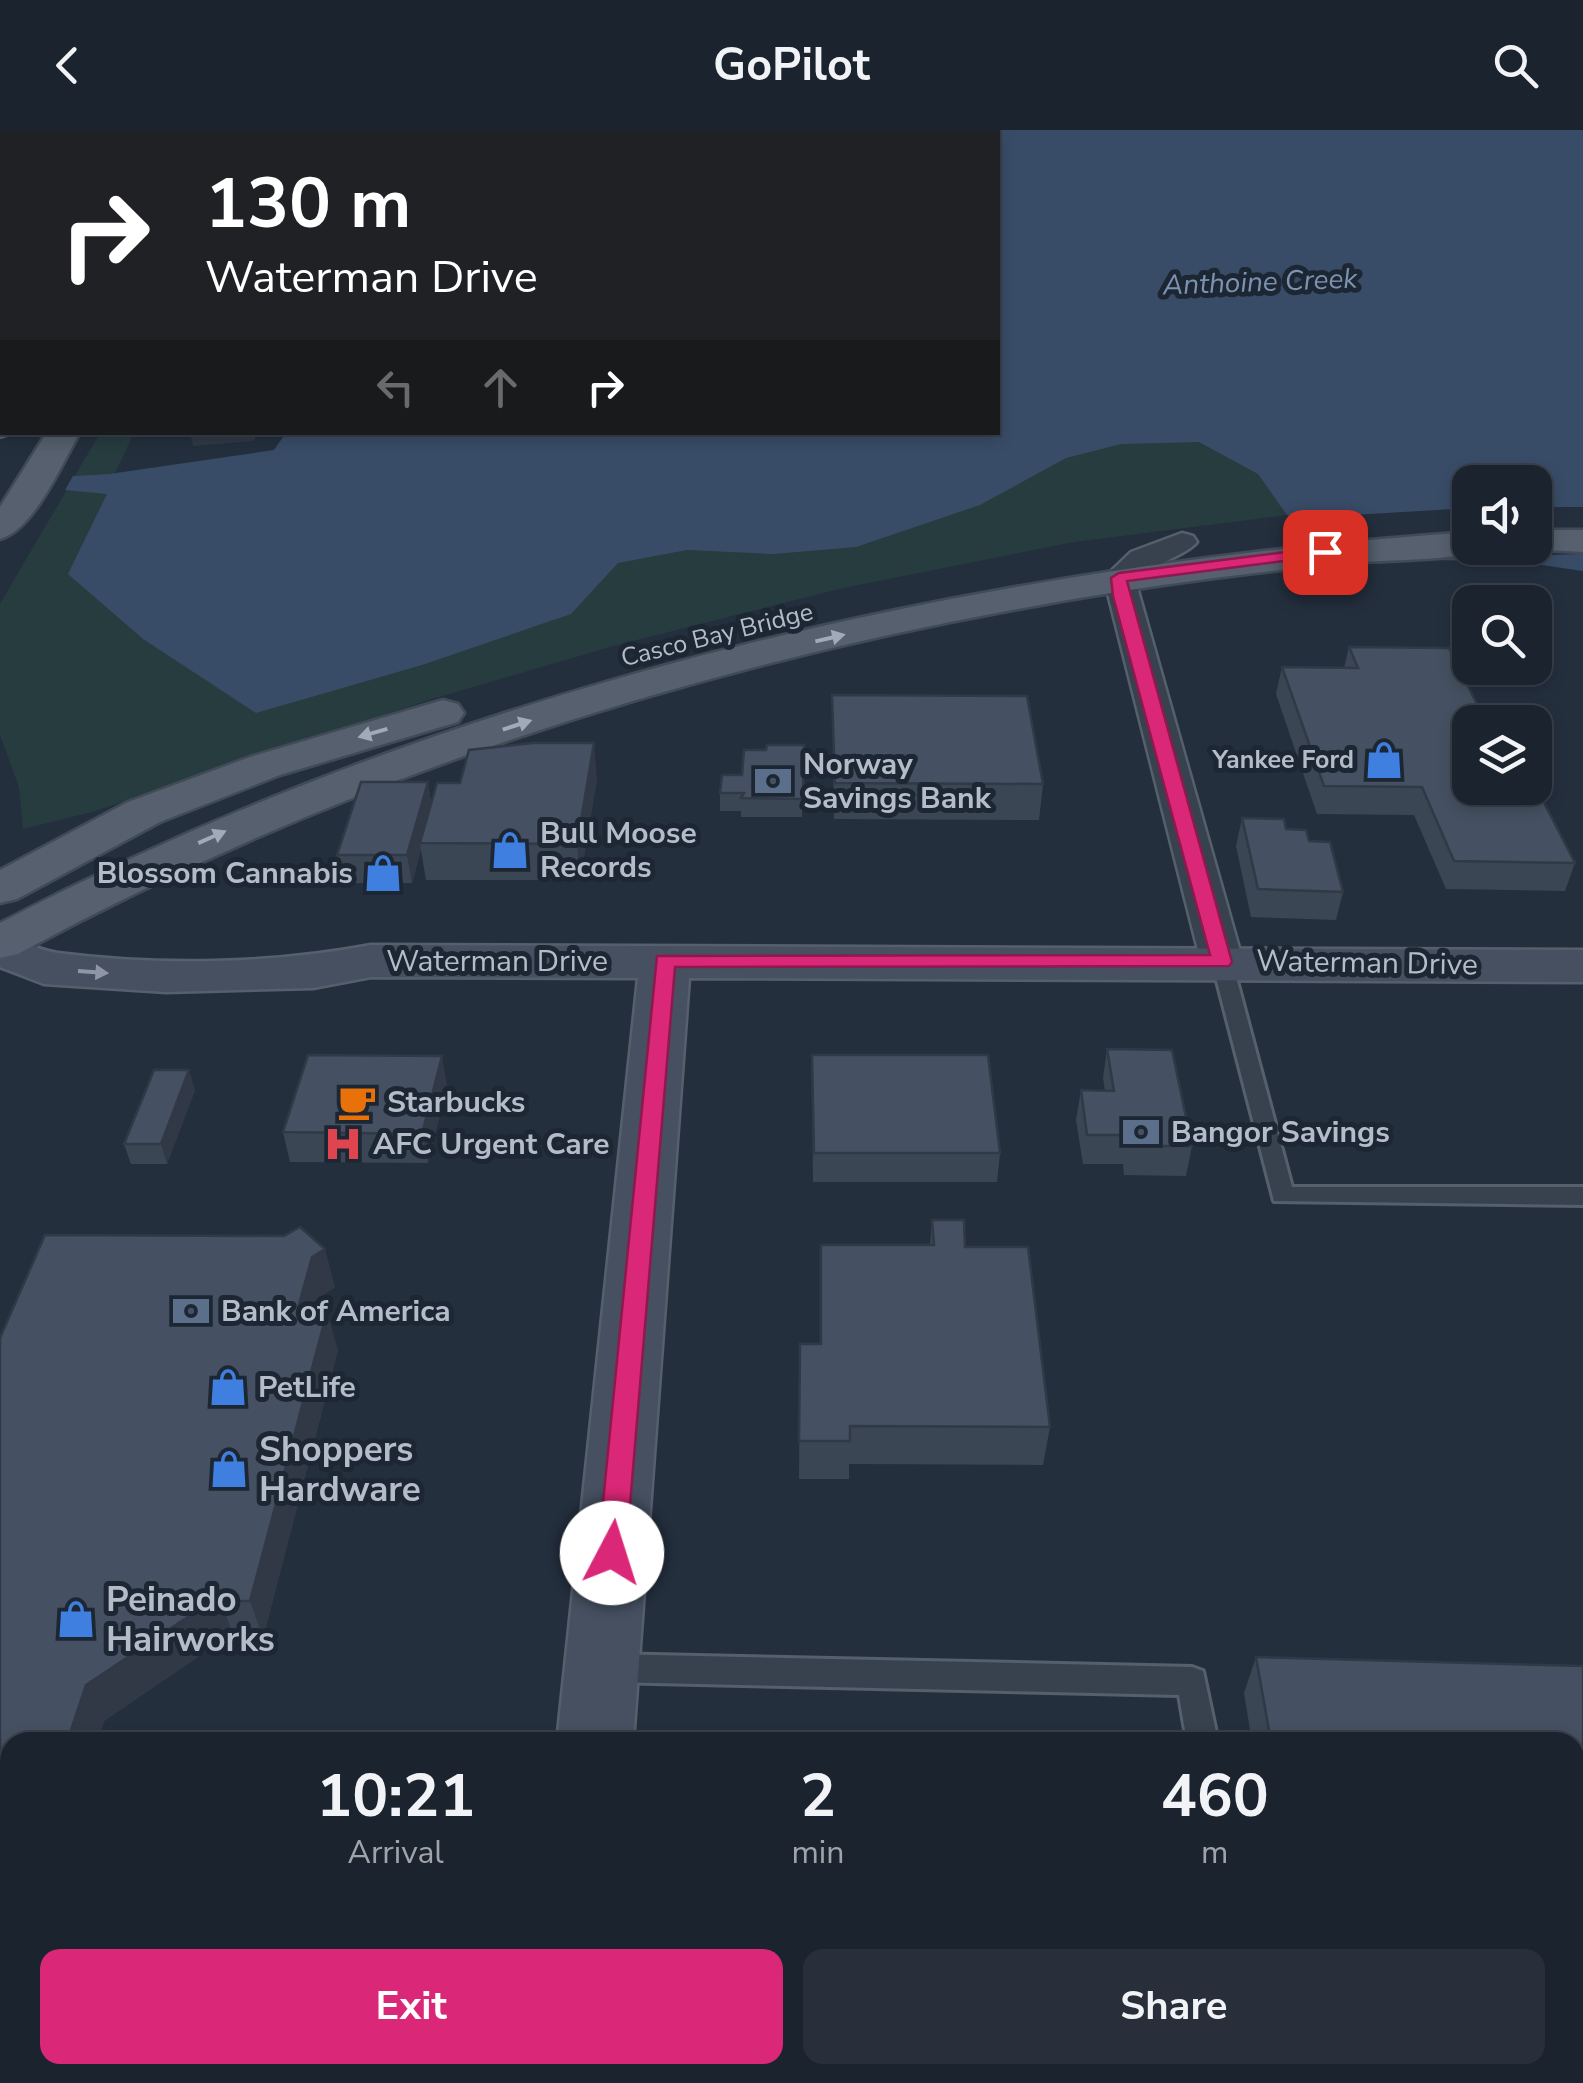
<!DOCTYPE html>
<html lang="en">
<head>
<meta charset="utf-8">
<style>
	:root { --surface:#1b232e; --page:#282f3a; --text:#f1f3f6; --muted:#a0a4aa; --line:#39404a; --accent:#db2777 }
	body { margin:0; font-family:"Nunito Sans",sans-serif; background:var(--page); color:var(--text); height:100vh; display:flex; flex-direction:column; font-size:38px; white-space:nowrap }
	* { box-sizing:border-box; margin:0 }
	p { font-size:32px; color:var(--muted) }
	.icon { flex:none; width:55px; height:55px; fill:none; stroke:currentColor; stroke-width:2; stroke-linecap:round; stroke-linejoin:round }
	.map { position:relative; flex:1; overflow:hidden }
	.panel { position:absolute; left:0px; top:1602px; width:1585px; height:352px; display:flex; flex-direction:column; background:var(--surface); border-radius:30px 30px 0 0; box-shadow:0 5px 15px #0003,0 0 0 2px var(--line) }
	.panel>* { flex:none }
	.banner { position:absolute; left:0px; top:0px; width:1000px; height:305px; box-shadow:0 5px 15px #0003,0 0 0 2px var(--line); background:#202124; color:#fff; overflow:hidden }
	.fabs { position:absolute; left:1452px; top:335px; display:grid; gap:20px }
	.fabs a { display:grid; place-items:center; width:100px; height:100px; border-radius:20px; background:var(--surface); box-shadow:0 5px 15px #0003,0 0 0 2px var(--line); font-size:50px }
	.pin { position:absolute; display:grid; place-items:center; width:85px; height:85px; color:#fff; margin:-42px; border-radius:20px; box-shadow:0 5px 15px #0006 }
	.me { position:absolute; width:110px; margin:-55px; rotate:5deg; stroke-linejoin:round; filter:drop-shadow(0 0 8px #0008) }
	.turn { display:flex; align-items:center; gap:35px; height:210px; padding:0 40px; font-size:45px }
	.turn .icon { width:130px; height:130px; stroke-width:2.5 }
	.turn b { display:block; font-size:70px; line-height:85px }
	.lanes { display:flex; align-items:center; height:95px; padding:0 40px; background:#0003; justify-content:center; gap:50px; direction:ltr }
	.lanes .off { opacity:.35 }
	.eta { display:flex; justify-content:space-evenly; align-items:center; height:170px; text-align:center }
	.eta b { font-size:60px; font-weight:700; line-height:70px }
	.primary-button { display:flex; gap:20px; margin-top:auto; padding:20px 40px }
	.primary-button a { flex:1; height:115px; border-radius:20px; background:var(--accent); color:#fff; font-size:40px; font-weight:700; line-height:115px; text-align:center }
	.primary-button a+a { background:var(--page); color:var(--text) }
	header { display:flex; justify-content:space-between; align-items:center; height:130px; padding:0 40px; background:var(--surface); font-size:45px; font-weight:700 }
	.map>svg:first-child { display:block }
	.green { fill:#263c3f; fill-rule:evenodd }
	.water { fill:#394c67; fill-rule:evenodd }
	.pier { fill:#242f3e }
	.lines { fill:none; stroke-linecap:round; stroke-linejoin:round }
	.lane-casing { stroke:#565f6c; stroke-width:6 }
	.street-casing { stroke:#565f6c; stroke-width:5 }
	.secondary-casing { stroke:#565f6c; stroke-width:5 }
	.primary-casing { stroke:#414a57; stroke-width:5 }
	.lane { fill:#38414e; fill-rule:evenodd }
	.street { fill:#38414e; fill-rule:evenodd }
	.secondary { fill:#465061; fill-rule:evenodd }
	.primary { fill:#56606e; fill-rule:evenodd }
	.wall { fill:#3b4654 }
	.shaded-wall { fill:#303945 }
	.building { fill:#455162; stroke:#303945; stroke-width:2.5 }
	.oneway { fill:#a1aab7 }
	.oneway2 { fill:#8e96a5 }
	.route { fill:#db2777; stroke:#8e194d; stroke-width:2.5 }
	.labels { text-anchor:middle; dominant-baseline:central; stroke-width:10; stroke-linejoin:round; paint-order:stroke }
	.far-street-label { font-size:25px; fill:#b4bcc9; stroke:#1d2633 }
	.far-poi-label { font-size:25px; font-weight:bold; fill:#b4bcc9; stroke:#1d2633; text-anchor:end }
	.far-water-label { font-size:28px; font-style:italic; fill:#7c92b1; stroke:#1d2633 }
	.poi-label { font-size:30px; font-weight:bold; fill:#b4bcc9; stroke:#1d2633; text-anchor:start }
	.street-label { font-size:30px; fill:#b4bcc9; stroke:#1d2633 }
	.near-poi-label { font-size:35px; font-weight:bold; fill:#b4bcc9; stroke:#1d2633; text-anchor:start }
</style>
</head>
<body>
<header><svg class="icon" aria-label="back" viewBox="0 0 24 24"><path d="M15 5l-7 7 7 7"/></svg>GoPilot<svg class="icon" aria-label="search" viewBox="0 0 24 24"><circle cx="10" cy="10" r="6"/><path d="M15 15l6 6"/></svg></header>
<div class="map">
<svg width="1583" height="1953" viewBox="0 0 1583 1953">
	<rect width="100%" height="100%" fill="#242f3e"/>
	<path class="green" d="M 486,0 L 1583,0 L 1583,441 L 1522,432 L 1435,430 L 1287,385 L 1074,412 L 843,458 L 617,515 L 432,569 L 92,682 L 23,699 L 19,657 L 0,605 L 0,474 L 100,303 L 134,303 L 115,343 L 274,320 L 286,302 L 998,302 L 998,2 L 483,2 ZM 1470,352 L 1535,352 L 1535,418 L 1470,418 Z"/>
	<path class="water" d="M 486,0 L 1583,0 L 1583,441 L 1522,432 L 1435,430 L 1287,385 L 1258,344 L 1199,312 L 1121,314 L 1066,328 L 980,375 L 856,417 L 773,424 L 687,420 L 618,433 L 571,484 L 422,535 L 256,583 L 143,509 L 68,444 L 107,364 L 65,360 L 73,346 L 110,344 L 274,320 L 286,303 L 998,302 L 998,2 L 483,2 ZM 1470,352 L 1535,352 L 1535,418 L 1470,418 Z"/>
	<path class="pier" d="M 1535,377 L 1583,377 L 1583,424 L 1416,429 L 1285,389 L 1470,378 L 1470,418 L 1535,418 Z"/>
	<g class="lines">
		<g class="lane-casing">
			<path id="lane" d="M 176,0 L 186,0 L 186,2 L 177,2 Z
				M 282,0 L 292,0 L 292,2 L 283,2 Z
				M 0,74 L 2,74 L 2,80 L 0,80 Z
				M 0,297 L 2,297 L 2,302 L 7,304 L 0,306 Z
				M 1222,826 L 1232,832 L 1292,1057 L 1583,1057 L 1583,1075 L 1274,1071 L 1212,832 Z
				M 610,1524 L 1192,1537 L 1203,1541 L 1218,1612 L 1187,1612 L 1179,1565 L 610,1552 L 599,1548 L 595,1538 L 599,1528 Z
				M 1241,1945 L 1277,1945 L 1278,1953 L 1242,1953 Z"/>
		</g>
		<g class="street-casing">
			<path id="street" d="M 1182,403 L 1193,406 L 1197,412 C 1185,426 1154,433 1135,450 L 1243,832 L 1237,841 L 1222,845 L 1207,841 L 1201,832 L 1104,448 L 1131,422 Z"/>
		</g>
		<g class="secondary-casing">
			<path id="secondary" d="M 0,803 C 19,808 38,821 58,823 C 159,836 270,834 371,815 L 1583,820 L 1583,852 L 689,848 L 633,1612 L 557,1612 L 638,848 L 371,847 L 313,858 L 166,862 L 44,854 L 0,837 Z
				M 521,1945 L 609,1945 L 608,1953 L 520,1953 Z"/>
		</g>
		<g class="primary-casing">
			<path id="primary" d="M 139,0 L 161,0 L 162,2 L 140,2 Z
				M 47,302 L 80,302 C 63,332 34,400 0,409 L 0,377 Z
				M 1535,400 L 1583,400 L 1583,422 L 1522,419 L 1535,418 Z
				M 1470,402 L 1470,418 L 1485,418 L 1483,421 C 1437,432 1385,429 1337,434 C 1238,444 1139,457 1040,475 C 685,538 334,652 18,824 L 0,828 L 0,793 C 452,557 964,437 1470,402 Z
				M 443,570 L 458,574 L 464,583 L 458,592 L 280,645 L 160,692 L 17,769 L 0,773 L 0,740 L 128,672 L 250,627 Z"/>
		</g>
		<use href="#lane" class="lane"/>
		<use href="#street" class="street"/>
		<use href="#secondary" class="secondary"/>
		<use href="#primary" class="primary"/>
	</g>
	<path class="wall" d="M 1349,517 L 1470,592 L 1575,733 L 1565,761 L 1446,759 L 1414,685 L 1317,684 L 1276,564 L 1282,537 L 1344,538 Z
		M 832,565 L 1043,654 L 1039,690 L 834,689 Z
		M 804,615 L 802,687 L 741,687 L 741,681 L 720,681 L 720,663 L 742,645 L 766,620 Z
		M 597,649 L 580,750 L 426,750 L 421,720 L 412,753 L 343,753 L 337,725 L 428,652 L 431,674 L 460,653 Z
		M 1242,688 L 1286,699 L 1309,711 L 1343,762 L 1336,790 L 1251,787 L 1236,716 Z
		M 1107,919 L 1192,1016 L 1186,1046 L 1124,1045 L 1123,1034 L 1083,1034 L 1076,990 L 1081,960 L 1105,961 L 1103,948 Z
		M 812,954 L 1000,1023 L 997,1052 L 813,1052 Z
		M 447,955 L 428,1033 L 290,1032 L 283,1002 Z
		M 195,960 L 167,1034 L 131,1034 L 124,1014 Z
		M 932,1090 L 965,1117 L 1050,1297 L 1043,1335 L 849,1334 L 849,1349 L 799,1349 L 800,1214 L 821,1214 L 930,1115 Z
		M 335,1157 L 323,1165 L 318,1182 L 338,1220 L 263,1508 L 234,1507 L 233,1503 L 104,1591 L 98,1612 L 10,1612 L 0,1208 Z
		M 1256,1527 L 1583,1536 L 1583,1953 L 1308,1953 L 1307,1945 L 1575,1945 L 1575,1612 L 1252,1612 L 1244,1563 Z"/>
	<path class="shaded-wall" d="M 200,0 L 227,0 L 225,0 L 225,2 L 201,2 Z
		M 246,0 L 276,0 L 277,2 L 247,2 Z
		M 0,30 L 2,39 L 2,59 L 0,73 Z
		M 2,102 L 2,123 L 0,124 L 0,103 Z
		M 2,261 L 2,279 L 0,280 L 0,262 Z
		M 190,302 L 257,302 L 254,311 L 193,316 Z
		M 594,613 L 597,649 L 580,750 L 577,714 Z
		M 428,652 L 432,680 L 420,713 L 421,720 L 412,753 L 407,725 Z
		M 442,926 L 447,955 L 428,1033 L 422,1004 Z
		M 189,940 L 195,960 L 167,1034 L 161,1014 Z
		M 325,1119 L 335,1157 L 323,1165 L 308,1220 L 297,1182 L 312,1127 Z
		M 327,1182 L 338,1220 L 263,1508 L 250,1471 Z
		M 222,1464 L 220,1471 L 233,1503 L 104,1591 L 98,1612 L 67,1612 L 86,1555 Z
		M 10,1789 L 10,1895 L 0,1927 L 0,1820 Z"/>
	<path class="building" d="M 79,0 L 103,0 L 79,2 Z
		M 366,0 L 384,0 L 386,2 L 367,2 Z
		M 401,0 L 420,0 L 422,2 L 401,2 Z
		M 0,83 L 2,83 L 2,102 L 0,103 Z
		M 1349,517 L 1449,518 L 1486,592 L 1470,592 L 1470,658 L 1537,659 L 1575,733 L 1454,731 L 1422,657 L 1324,656 L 1282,537 L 1358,538 Z
		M 832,565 L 1027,566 L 1043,654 L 835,653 Z
		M 533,613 L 594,613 L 577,714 L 420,713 L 437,653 L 460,653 L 469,620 Z
		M 767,615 L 804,615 L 803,669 L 741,668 L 744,663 L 720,663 L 722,645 L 742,645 L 744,620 L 766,620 Z
		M 361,652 L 428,652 L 407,725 L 337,725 Z
		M 1242,688 L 1284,689 L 1286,699 L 1306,700 L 1309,711 L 1330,712 L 1343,762 L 1258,759 Z
		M 1107,919 L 1172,920 L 1192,1016 L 1130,1016 L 1128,1005 L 1087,1005 L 1081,960 L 1114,961 Z
		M 308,925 L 442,926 L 422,1004 L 283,1002 Z
		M 812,925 L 988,925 L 1000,1023 L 814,1023 Z
		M 154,940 L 189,940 L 161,1014 L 124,1014 Z
		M 932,1090 L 964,1090 L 965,1117 L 1028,1117 L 1050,1297 L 850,1296 L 850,1311 L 799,1311 L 800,1214 L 821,1214 L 821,1115 L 934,1115 Z
		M 300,1097 L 325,1119 L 312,1127 L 297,1182 L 327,1182 L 250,1471 L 220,1471 L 222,1464 L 86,1555 L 67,1612 L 10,1612 L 10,1789 L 0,1820 L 0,1208 L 45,1105 L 284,1106 Z
		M 1256,1527 L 1583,1536 L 1583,1953 L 1330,1953 L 1329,1945 L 1575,1945 L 1575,1612 L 1271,1612 Z
		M 801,1945 L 949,1945 L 949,1953 L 800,1953 Z"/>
	<defs><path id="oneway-solid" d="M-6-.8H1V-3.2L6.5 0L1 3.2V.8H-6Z" transform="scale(2.5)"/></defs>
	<g class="oneway">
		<use href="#oneway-solid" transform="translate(830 508) rotate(-13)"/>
		<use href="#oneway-solid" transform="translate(517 595) rotate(-18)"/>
		<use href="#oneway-solid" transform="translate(373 603) rotate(164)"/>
		<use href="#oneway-solid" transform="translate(212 707) rotate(-24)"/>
	</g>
	<use class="oneway2" href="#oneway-solid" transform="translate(93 842) rotate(4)"/>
	<path class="route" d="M 1325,417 L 1333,422 L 1330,425 L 1127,451 L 1232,832 L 1229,836 L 675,837 L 626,1423 L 622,1432 L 612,1435 L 602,1432 L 598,1423 L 657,826 L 1210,825 L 1113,466 L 1111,448 L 1119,443 Z"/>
	<defs>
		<g id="shop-bare" transform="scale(3)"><path d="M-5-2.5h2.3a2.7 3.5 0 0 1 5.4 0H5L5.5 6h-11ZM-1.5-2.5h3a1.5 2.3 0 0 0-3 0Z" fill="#3f7fe0" stroke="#1d2633" stroke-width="2.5" paint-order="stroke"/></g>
		<g id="bank-bare" transform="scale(3)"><path d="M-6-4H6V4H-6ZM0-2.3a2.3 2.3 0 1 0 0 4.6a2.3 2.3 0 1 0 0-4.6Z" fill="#5c6f8a" stroke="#1d2633" stroke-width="2.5" paint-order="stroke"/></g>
		<g id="cafe-bare" transform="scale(3)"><path d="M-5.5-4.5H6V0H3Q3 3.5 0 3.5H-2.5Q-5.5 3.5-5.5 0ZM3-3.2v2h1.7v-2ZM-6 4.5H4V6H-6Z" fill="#e8710a" stroke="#1d2633" stroke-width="2.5" paint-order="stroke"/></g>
		<g id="hospital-bare" transform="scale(3)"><path d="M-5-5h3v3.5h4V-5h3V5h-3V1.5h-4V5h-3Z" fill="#e0444e" stroke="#1d2633" stroke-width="2.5" paint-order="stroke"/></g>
	</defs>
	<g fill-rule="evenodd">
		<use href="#shop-bare" x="1384" y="630"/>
		<use href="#bank-bare" x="773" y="651"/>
		<use href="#shop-bare" x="510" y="720"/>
		<use href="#shop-bare" x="383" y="743"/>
		<use href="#cafe-bare" x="357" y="972"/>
		<use href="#bank-bare" x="1141" y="1002"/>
		<use href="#hospital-bare" x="343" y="1014"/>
		<use href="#bank-bare" x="191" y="1181"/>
		<use href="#shop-bare" x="228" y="1257"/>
		<use href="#shop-bare" x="229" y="1339"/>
		<use href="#shop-bare" x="76" y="1489"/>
	</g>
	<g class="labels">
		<g class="far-street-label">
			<text transform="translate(717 505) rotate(-14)">Casco Bay Bridge</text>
		</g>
		<g class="far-poi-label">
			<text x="1354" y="630">Yankee Ford</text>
		</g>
		<g class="far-water-label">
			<text transform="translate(1260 152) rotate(-2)">Anthoine Creek</text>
		</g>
		<g class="poi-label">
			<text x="803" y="634">Norway<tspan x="803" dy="34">Savings Bank</tspan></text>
			<text x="540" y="703">Bull Moose<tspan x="540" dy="34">Records</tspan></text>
			<text x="353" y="743" text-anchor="end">Blossom Cannabis</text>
			<text x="387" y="972">Starbucks</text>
			<text x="1171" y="1002">Bangor Savings</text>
			<text x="373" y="1014">AFC Urgent Care</text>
			<text x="221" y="1181">Bank of America</text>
			<text x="258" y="1257">PetLife</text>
		</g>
		<g class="street-label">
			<text x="497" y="831">Waterman Drive</text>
			<text transform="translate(1367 833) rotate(1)">Waterman Drive</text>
		</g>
		<g class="near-poi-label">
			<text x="259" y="1319">Shoppers<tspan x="259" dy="40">Hardware</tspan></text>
			<text x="106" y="1469">Peinado<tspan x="106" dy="40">Hairworks</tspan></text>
		</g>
	</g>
</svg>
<div class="fabs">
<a><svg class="icon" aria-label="sound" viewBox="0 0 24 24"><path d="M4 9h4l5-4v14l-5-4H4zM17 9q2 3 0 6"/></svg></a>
<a><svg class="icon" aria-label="search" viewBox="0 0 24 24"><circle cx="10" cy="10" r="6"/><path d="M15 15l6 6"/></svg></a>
<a><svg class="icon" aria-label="layers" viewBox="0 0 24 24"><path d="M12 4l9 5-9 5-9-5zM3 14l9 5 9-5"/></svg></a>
</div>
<div class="pin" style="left:1325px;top:422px;background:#d93025"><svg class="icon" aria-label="arrive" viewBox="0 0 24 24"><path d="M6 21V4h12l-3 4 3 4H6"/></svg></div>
<svg class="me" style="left:612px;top:1423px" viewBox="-20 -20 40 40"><circle r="19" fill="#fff"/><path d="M0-13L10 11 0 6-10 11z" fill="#db2777"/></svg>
<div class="banner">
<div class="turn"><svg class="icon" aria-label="right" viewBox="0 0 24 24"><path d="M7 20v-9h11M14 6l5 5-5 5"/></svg><div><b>130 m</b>Waterman Drive</div></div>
<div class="lanes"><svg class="icon off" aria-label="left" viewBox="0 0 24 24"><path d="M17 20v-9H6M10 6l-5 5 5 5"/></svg><svg class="icon off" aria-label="ahead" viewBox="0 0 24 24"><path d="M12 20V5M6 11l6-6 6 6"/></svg><svg class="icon" aria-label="right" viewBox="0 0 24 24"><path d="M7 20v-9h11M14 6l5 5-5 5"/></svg></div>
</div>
<section class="panel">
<div class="eta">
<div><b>10:21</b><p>Arrival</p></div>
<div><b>2</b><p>min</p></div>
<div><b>460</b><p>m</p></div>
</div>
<div class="primary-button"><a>Exit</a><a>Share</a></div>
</section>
</div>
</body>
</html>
